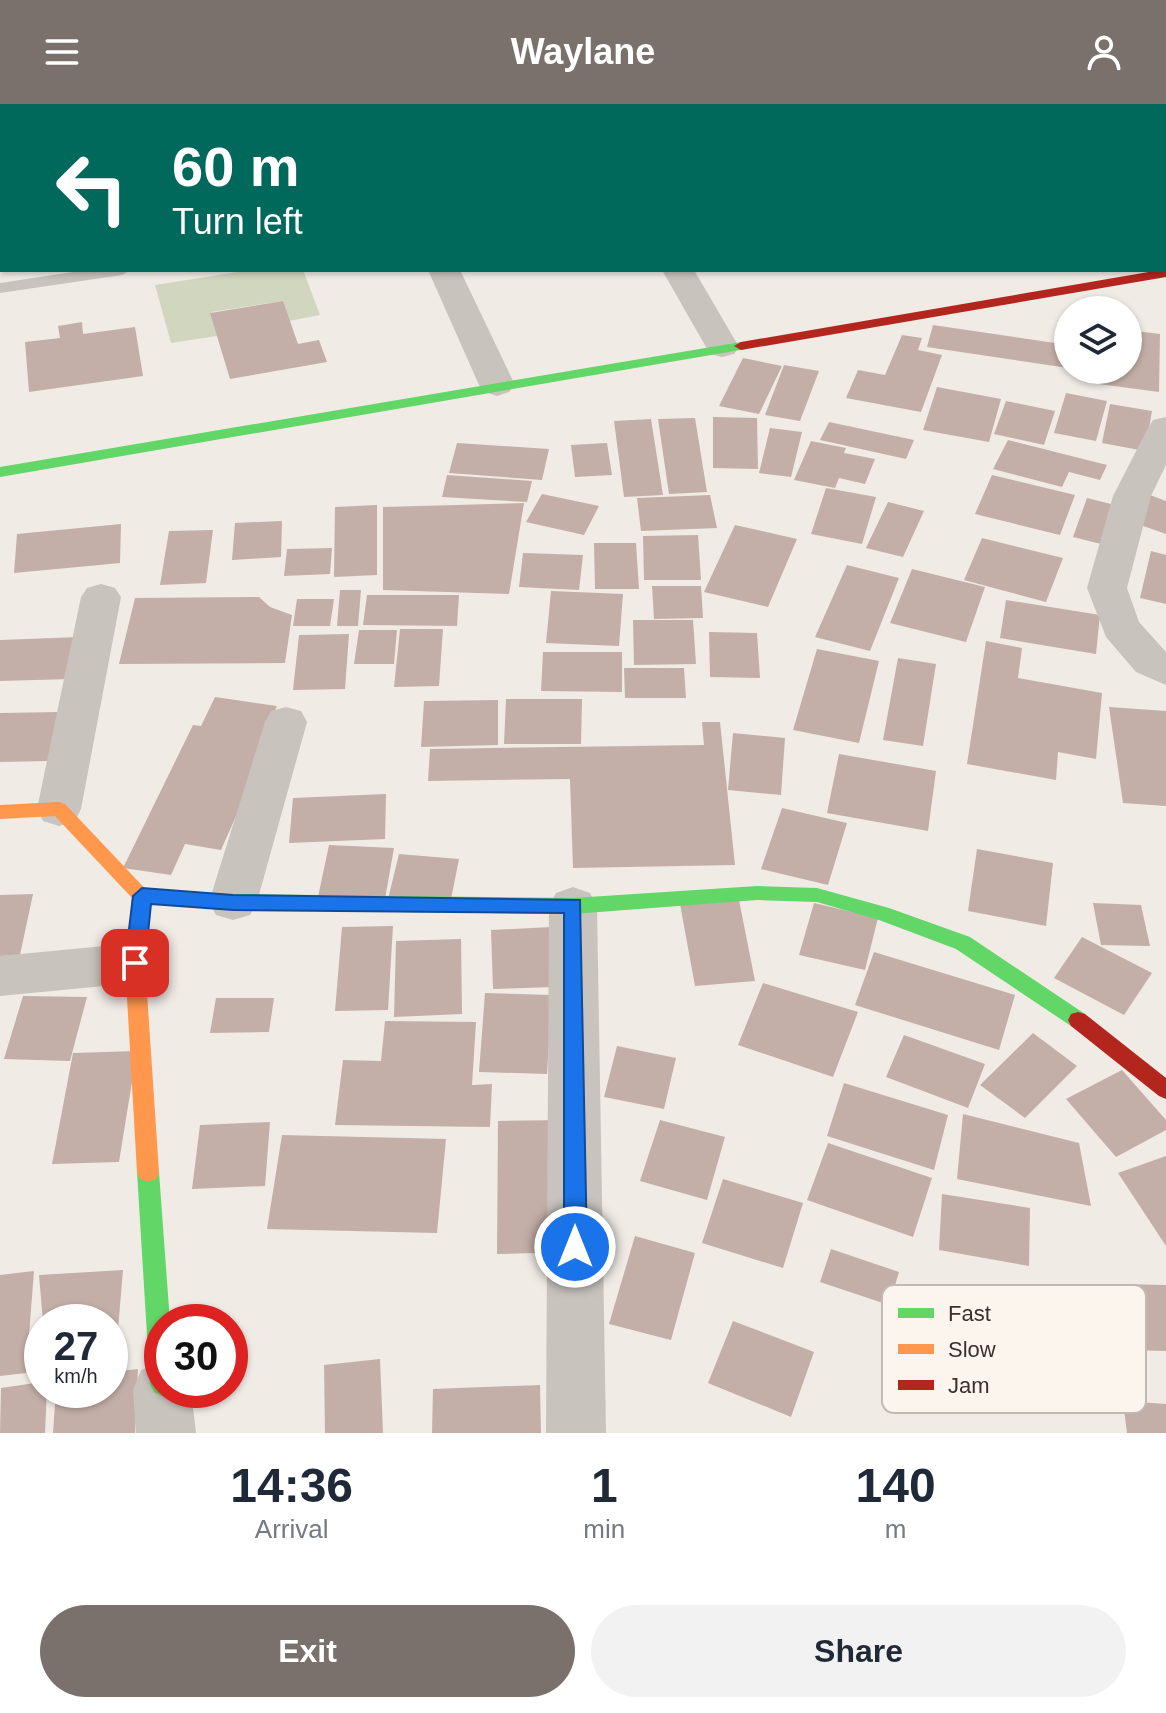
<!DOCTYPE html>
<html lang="en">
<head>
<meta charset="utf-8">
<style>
	:root { --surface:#fff; --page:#f2f2f3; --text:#1f2937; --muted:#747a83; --accent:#7a716c }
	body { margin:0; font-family:Arial,sans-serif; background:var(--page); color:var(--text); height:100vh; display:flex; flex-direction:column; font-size:30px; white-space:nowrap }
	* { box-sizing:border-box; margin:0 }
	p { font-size:26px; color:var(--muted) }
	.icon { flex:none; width:44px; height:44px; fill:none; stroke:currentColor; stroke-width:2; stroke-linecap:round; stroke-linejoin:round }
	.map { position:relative; height:1329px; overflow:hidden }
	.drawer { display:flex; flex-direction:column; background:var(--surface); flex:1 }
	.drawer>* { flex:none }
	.top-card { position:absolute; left:0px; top:0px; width:1166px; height:168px; box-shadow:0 2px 6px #0004; background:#00695c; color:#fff; overflow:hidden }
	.tools { position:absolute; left:1054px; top:192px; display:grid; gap:16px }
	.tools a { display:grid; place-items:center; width:88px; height:88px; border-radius:50%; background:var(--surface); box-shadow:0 2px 6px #0004; font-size:40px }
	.speed { position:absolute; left:24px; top:1200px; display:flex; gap:16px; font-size:40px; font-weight:700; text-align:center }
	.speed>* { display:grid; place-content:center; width:104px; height:104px; border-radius:50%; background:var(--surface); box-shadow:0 2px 6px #0004; line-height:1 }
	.speed small { font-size:20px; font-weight:400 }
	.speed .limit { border:12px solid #d22; background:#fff; color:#111 }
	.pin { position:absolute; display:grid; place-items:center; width:68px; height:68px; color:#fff; margin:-34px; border-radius:16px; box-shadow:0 4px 12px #0006 }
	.me { position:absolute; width:88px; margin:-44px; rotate:0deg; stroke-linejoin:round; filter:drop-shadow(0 0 6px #0008) }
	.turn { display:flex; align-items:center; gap:28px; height:168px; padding:0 40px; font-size:36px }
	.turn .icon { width:104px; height:104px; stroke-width:2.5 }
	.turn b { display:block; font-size:56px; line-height:68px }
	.eta { display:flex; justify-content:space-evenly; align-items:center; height:136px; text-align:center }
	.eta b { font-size:48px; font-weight:700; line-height:56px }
	.cta { display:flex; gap:16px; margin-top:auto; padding:16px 40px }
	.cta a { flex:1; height:92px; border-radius:48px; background:var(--accent); color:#fff; font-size:32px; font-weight:700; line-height:92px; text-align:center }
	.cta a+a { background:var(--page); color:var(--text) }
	header { display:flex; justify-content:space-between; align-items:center; height:104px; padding:0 40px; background:var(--accent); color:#fff; font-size:36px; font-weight:700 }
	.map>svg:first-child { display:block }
	.green { fill:#d1d6bf }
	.building { fill:#c3afa7 }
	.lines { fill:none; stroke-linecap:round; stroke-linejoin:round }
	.lane { fill:#c9c3be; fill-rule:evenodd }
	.street { fill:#c9c3be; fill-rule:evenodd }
	.fast { fill:#63d668; fill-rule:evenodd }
	.slow { fill:#ff974d; fill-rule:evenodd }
	.jam { fill:#b3261e; fill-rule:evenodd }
	.route { fill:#1a73e8; stroke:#114b97; stroke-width:2 }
	.key { fill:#fbf5ee; stroke:#c1bab4; stroke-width:2 }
	.key-label { font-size:22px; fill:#3b302b }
</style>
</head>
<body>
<header><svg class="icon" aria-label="menu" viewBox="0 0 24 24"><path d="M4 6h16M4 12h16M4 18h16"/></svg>Waylane<svg class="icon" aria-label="person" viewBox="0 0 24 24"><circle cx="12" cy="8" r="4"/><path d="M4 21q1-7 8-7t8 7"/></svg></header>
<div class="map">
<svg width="1166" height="1329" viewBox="0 0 1166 1329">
	<rect width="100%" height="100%" fill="#f0ebe5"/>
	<path class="green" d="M 250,166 L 303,166 L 320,211 L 289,217 L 282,197 L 211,208 L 217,232 L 171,239 L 155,181 Z"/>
	<path class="building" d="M 283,197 L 298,240 L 319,236 L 327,258 L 230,275 L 210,209 Z
		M 82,218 L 83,230 L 135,223 L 143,272 L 29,288 L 25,238 L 60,234 L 58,222 Z
		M 933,221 L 1068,241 L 1068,264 L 927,243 Z
		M 1128,226 L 1160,230 L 1159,288 L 1084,278 L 1085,266 L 1128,266 Z
		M 902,231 L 922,234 L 918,246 L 942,251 L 921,308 L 846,294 L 858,266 L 885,271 Z
		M 743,254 L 782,262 L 759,310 L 719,302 Z
		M 784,261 L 819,267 L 800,317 L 765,311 Z
		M 937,283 L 1001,295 L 989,338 L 923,326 Z
		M 1066,289 L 1107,297 L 1096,337 L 1054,329 Z
		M 1006,297 L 1055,307 L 1044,341 L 994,330 Z
		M 1110,300 L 1152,307 L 1145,347 L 1102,339 Z
		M 713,313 L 757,314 L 758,365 L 713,364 Z
		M 695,314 L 707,388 L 669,390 L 658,315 Z
		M 651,315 L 663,391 L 624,393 L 614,317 Z
		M 829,318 L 914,336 L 906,355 L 820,336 Z
		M 770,324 L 802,328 L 791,373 L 759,369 Z
		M 1008,336 L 1107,361 L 1100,376 L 1069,368 L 1062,383 L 993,365 Z
		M 811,337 L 846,344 L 844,349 L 875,355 L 865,380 L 839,374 L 835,384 L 794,376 Z
		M 457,339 L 549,345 L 542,376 L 449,369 Z
		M 607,339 L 612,371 L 575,373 L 571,341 Z
		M 447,371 L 532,377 L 527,398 L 442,393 Z
		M 992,371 L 1075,391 L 1060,431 L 975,410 Z
		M 826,384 L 876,393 L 862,440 L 811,430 Z
		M 542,390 L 599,402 L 584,431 L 526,418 Z
		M 1147,390 L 1166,397 L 1166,430 L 1129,417 Z
		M 710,391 L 717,424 L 641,427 L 637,394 Z
		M 1087,394 L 1127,404 L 1113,443 L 1073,433 Z
		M 888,398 L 924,407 L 903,453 L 866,444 Z
		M 524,399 L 509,490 L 383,486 L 383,403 Z
		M 377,401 L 377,471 L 334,473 L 335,403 Z
		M 282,417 L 281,453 L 232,456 L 235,419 Z
		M 121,420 L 120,459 L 14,469 L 17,430 Z
		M 735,421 L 797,435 L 768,503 L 704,488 Z
		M 213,426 L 206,479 L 160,481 L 169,427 Z
		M 698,431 L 701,476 L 644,476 L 643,432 Z
		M 982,434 L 1063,454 L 1046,498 L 964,476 Z
		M 594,439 L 636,439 L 639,485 L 595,485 Z
		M 332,444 L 330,470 L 284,472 L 287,445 Z
		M 1151,447 L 1166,451 L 1166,500 L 1140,494 Z
		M 523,449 L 583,451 L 579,486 L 519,483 Z
		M 847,461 L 899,474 L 870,547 L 815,533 Z
		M 912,465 L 985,483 L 966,538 L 890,519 Z
		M 652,482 L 701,482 L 703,514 L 654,515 Z
		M 340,486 L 361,486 L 358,522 L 337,522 Z
		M 551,487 L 623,490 L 619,542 L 546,539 Z
		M 367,491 L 459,491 L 457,522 L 363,521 Z
		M 259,493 L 270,503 L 292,511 L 285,559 L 119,560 L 135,494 Z
		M 297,495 L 334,495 L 330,522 L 293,522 Z
		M 1006,496 L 1100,511 L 1096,550 L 1000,534 Z
		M 633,516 L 693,516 L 696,560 L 634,561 Z
		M 400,525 L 443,525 L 439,582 L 394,583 Z
		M 359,526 L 397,526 L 394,560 L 354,560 Z
		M 709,528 L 757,529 L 760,574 L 710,573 Z
		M 349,530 L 345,585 L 293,586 L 299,531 Z
		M 79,533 L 71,575 L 0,577 L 0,536 Z
		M 986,537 L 1022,544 L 1018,574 L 1102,589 L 1096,655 L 1058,648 L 1056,676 L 967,660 Z
		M 817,545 L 879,557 L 859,639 L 793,626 Z
		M 543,548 L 622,548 L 622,588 L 541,587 Z
		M 898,554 L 936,560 L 923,642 L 883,636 Z
		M 624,564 L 684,564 L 686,594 L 625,594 Z
		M 215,593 L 277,602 L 264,630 L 272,631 L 221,746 L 185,740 L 171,771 L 123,764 L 193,621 L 201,622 Z
		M 506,595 L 582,595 L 581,640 L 504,640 Z
		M 498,596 L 498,641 L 421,643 L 424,597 Z
		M 1109,603 L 1166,607 L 1166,702 L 1123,699 Z
		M 61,608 L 48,657 L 0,658 L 0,609 Z
		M 702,618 L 720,618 L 735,761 L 573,764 L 570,675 L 428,677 L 430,645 L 704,641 Z
		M 733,629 L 785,634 L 781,691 L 728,686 Z
		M 839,650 L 936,667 L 928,727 L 827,709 Z
		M 386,690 L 385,735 L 289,739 L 293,694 Z
		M 782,704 L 847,719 L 828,781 L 761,765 Z
		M 329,741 L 394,744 L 385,795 L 318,793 Z
		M 977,745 L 1053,759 L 1046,822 L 968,807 Z
		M 399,750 L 459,755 L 450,800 L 388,795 Z
		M 33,790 L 20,851 L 0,852 L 0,791 Z
		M 739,796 L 755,877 L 695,882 L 680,800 Z
		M 814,799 L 878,814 L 865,866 L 799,851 Z
		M 1093,799 L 1141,801 L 1150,842 L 1101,841 Z
		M 393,822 L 388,906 L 335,907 L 342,823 Z
		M 551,823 L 554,883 L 493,885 L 491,826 Z
		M 1082,833 L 1152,869 L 1124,911 L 1054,874 Z
		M 461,835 L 462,910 L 394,913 L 396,837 Z
		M 874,848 L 1015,891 L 999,946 L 855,901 Z
		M 763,879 L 858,908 L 833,973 L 738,941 Z
		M 485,889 L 552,891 L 547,970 L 479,968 Z
		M 23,892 L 87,893 L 70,957 L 4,955 Z
		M 216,894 L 274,894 L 269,928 L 210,929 Z
		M 385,917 L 476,918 L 472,981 L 492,980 L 490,1023 L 335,1021 L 343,956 L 381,957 Z
		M 1033,929 L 1077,962 L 1025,1014 L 980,981 Z
		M 904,931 L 985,960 L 968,1004 L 886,973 Z
		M 617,942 L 676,954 L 664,1005 L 604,993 Z
		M 137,947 L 119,1058 L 52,1060 L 73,949 Z
		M 1122,966 L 1166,1016 L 1166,1026 L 1116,1053 L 1066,995 Z
		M 844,979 L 948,1011 L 934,1066 L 827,1032 Z
		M 963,1010 L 1079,1039 L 1091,1102 L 957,1075 Z
		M 567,1016 L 571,1148 L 497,1150 L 498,1017 Z
		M 660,1016 L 725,1033 L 707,1096 L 640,1077 Z
		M 270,1018 L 265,1082 L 192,1085 L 200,1021 Z
		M 282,1031 L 446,1035 L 437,1129 L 267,1125 Z
		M 828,1039 L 932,1074 L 913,1133 L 807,1096 Z
		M 1166,1052 L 1166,1142 L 1118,1069 Z
		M 723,1075 L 803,1099 L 783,1164 L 702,1139 Z
		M 942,1090 L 1030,1104 L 1029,1162 L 939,1146 Z
		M 635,1132 L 695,1149 L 671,1236 L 609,1220 Z
		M 831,1145 L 899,1168 L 889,1201 L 820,1178 Z
		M 123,1166 L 115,1261 L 110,1261 L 110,1218 L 43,1218 L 39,1171 Z
		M 34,1167 L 26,1269 L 0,1272 L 0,1171 Z
		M 1118,1180 L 1166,1181 L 1166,1247 L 1129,1246 Z
		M 733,1217 L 814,1248 L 791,1313 L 708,1279 Z
		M 380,1255 L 383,1329 L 325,1329 L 324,1261 Z
		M 138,1265 L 135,1329 L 53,1329 L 56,1286 L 110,1286 L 110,1268 Z
		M 42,1278 L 42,1286 L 47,1286 L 45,1329 L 0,1329 L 1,1284 Z
		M 540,1281 L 541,1329 L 432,1329 L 433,1285 Z
		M 1123,1297 L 1166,1300 L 1166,1329 L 1127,1329 Z"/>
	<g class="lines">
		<path class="lane" d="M 2,71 L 2,81 L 0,82 L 0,72 Z
			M 86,166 L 131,166 L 122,171 L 0,189 L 0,179 Z"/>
		<path class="street" d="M 541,0 L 582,0 L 540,2 Z
			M 1109,0 L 1157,0 L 1158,2 L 1110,2 Z
			M 0,43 L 2,44 L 2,62 L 0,61 Z
			M 428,166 L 460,166 L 515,281 L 509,288 L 497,292 L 485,288 L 479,281 Z
			M 662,166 L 694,166 L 739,243 L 734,250 L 722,253 L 710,250 Z
			M 1166,313 L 1166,361 L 1151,392 L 1127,484 L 1139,518 L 1166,548 L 1166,581 L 1136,568 L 1106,533 L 1087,484 L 1113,392 L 1148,324 L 1153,316 Z
			M 101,480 L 115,484 L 121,493 L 81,705 L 75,717 L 59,722 L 43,717 L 37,705 L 81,493 L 87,484 Z
			M 286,603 L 301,607 L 307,618 L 257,798 L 250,811 L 233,816 L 216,811 L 209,798 L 265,618 L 271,607 Z
			M 573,783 L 590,789 L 597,802 L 606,1329 L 546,1329 L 549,802 L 556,789 Z
			M 135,839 L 152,845 L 159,859 L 152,873 L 135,879 L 0,892 L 0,852 Z
			M 162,1258 L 162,1286 L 191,1286 L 196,1329 L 136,1329 L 133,1286 L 141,1266 Z"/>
		<path class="fast" d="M 741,238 L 746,239 L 746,245 L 0,373 L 0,363 Z
			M 757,782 L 817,784 L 889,804 L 970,833 L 1085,910 L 1088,916 L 1085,922 L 1078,924 L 1071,922 L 956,845 L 879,816 L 817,798 L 757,796 L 573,810 L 233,806 L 142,799 L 135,797 L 132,792 L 135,787 L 142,785 L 233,790 L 573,794 Z
			M 148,1058 L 156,1061 L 159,1068 L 170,1218 L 162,1218 L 162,1286 L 171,1286 L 162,1292 L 154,1288 L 150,1280 L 137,1068 L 140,1061 Z"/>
		<path class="slow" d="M 59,698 L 65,700 L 152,792 L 145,859 L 159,1068 L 156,1075 L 148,1078 L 140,1075 L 137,1068 L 125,859 L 132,794 L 55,712 L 0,715 L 0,701 Z"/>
		<path class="jam" d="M 1166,165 L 1166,173 L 741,246 L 734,242 L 741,238 Z
			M 1078,908 L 1085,910 L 1166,974 L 1166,995 L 1159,992 L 1071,922 L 1068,916 L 1071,910 Z"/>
	</g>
	<path class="route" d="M 142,784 L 233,791 L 580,796 L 587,1143 L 583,1150 L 575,1153 L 567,1150 L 564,1143 L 564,809 L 233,806 L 151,800 L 145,859 L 135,867 L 125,859 L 133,792 Z"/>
	<rect x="882" y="1181" width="264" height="128" rx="12" class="key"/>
	<rect x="898" y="1204" width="36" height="10" fill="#63d668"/>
	<rect x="898" y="1240" width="36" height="10" fill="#ff974d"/>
	<rect x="898" y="1276" width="36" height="10" fill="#b3261e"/>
	<g class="key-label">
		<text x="948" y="1217">Fast</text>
		<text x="948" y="1253">Slow</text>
		<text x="948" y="1289">Jam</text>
	</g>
</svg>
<div class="tools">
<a><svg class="icon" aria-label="layers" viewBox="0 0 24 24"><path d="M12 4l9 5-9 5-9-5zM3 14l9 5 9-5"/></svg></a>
</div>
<div class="speed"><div>27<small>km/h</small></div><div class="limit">30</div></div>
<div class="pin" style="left:135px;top:859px;background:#d93025"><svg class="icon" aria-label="arrive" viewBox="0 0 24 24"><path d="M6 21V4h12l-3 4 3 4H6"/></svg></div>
<svg class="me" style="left:575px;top:1143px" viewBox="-20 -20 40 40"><circle r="17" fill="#1a73e8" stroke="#fff" stroke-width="3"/><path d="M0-11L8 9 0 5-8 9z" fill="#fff"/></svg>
<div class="top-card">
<div class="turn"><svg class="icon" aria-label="left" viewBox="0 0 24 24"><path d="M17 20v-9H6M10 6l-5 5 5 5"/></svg><div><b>60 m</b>Turn left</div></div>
</div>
</div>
<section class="drawer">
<div class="eta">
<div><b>14:36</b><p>Arrival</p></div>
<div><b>1</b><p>min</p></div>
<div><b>140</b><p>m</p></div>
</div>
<div class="cta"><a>Exit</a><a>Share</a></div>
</section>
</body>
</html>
